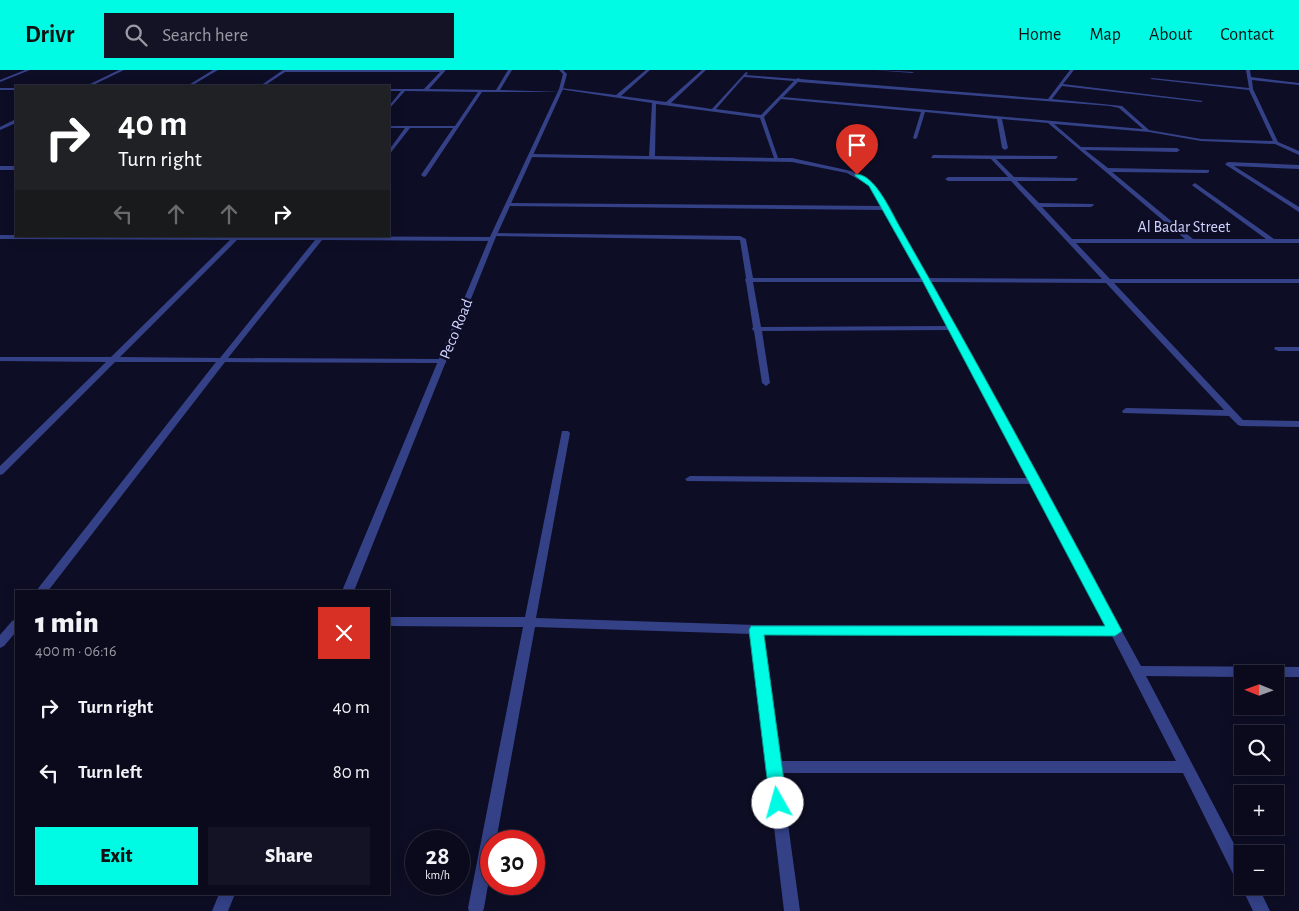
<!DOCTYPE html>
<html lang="en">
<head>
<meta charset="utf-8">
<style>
	:root { --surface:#0a0a1c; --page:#131325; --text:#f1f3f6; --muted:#999aa3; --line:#2a2b3b; --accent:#00fbe5 }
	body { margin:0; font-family:"Alegreya Sans",sans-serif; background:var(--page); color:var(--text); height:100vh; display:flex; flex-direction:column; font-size:19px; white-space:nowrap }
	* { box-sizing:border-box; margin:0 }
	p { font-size:16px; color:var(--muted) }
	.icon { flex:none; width:28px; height:28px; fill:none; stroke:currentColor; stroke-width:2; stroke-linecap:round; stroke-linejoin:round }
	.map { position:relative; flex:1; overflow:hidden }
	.drawer { position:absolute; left:15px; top:520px; width:375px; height:305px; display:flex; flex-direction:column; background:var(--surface); border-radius:0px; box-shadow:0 2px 12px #0003,0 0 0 1px var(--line) }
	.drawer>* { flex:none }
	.hud { position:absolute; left:15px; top:15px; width:375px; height:152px; border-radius:0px; box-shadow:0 2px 12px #0003,0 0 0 1px var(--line); background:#202124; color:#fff; overflow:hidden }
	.needle { width:32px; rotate:271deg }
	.buttons { position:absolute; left:1234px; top:595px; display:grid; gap:10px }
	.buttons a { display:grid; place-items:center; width:50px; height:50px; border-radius:0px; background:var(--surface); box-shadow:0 2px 12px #0003,0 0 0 1px var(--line); font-size:25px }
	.speed { position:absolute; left:405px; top:760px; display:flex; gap:10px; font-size:25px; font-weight:700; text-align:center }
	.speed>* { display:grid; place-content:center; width:65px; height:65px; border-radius:50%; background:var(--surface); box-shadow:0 2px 12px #0003,0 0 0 1px var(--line); line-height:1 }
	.speed small { font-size:12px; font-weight:400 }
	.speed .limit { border:8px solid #d22; background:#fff; color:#111 }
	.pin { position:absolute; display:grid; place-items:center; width:42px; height:42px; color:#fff; margin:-51px -21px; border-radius:50% 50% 50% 0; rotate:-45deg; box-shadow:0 0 5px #0007 }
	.pin .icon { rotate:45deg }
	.me { position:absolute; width:55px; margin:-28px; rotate:353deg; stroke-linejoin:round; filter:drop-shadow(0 0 4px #0008) }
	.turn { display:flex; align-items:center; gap:18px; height:105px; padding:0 20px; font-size:22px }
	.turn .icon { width:65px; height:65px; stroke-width:2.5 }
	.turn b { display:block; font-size:35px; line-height:42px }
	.lanes { display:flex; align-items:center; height:48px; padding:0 20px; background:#0003; justify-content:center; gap:25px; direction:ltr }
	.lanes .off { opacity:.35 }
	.round { display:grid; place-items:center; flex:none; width:52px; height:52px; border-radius:0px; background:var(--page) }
	.headline { display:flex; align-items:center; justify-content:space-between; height:85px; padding:0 20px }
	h1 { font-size:30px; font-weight:800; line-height:38px }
	.action { display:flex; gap:10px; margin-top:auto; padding:10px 20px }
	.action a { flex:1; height:58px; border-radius:0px; background:var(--accent); color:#111; font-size:20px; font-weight:800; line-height:58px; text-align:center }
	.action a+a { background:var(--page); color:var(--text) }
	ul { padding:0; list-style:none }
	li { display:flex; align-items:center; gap:15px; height:65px; padding:0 20px }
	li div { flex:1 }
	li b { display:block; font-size:19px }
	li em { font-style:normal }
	header { display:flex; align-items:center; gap:30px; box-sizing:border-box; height:70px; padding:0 25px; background:var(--accent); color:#111 }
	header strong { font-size:24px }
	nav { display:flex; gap:28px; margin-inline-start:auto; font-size:18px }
	.search { width:350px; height:45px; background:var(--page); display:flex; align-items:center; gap:12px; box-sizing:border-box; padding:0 18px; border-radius:0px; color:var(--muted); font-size:19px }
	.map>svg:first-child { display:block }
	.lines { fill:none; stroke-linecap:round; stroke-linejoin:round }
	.minor { fill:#344187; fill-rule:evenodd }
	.tertiary { fill:#344187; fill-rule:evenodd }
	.route { fill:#00fbe5; stroke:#00a395 }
	.labels { text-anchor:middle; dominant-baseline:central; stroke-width:5; stroke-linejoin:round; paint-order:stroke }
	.far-street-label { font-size:16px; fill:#d0d4ff; stroke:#0d0d25 }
</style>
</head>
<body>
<header>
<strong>Drivr</strong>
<div class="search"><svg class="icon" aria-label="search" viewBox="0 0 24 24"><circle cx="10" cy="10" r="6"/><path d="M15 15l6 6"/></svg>Search here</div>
<nav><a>Home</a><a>Map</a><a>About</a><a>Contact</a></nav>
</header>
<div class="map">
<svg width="1299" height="841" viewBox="0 0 1299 841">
	<rect width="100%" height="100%" fill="#0d0d25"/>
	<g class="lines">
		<path class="minor" d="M 25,0 L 30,0 L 0,12 L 0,10 Z
			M 119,0 L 124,0 L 91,16 L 86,16 Z
			M 213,0 L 218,0 L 191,16 L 187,16 Z
			M 283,0 L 446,0 L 429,19 L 496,20 L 508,0 L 512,0 L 500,20 L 562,22 L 482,22 L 426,106 L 424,107 L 421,105 L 453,58 L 410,58 L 389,85 L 389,80 L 405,58 L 389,58 L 389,56 L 455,56 L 478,22 L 405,21 L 389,39 L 389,36 L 401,21 L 389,21 L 389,19 L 424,19 L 440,2 L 285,2 L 264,16 L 260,16 Z
			M 646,0 L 650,0 L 621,26 L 666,32 L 702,0 L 706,0 L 671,33 L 712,39 L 746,2 L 748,3 L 746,5 L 796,9 L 798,8 L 800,9 L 1048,29 L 1070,0 L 1074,0 L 1063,14 L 1203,31 L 1201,32 L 1062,16 L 1052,29 L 1122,36 L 1149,60 L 1201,69 L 1273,71 L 1249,20 L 1150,9 L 1152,8 L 1249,18 L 1246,0 L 1250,0 L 1251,7 L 1299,13 L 1299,15 L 1252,10 L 1253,19 L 1278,72 L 1299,81 L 1299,85 L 1275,74 L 1201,71 L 1149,62 L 1054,54 L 1081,77 L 1177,78 L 1180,80 L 1177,82 L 1085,80 L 1108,98 L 1209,100 L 1209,102 L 1207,103 L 1112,102 L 1193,169 L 1266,169 L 1193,116 L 1192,115 L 1195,113 L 1274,169 L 1299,169 L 1299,173 L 1076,173 L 1110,209 L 1299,209 L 1299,213 L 1114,213 L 1243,350 L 1299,351 L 1299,357 L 1241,356 L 1238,355 L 1229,346 L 1123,343 L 1122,341 L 1126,338 L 1224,340 L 1106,213 L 931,212 L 1141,596 L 1299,597 L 1299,607 L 1275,607 L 1275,604 L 1242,604 L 1242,607 L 1146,606 L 1242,789 L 1242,812 L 1236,810 L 1183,703 L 781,703 L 800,841 L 784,841 L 751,564 L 535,557 L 496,771 L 491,771 L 491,798 L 484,838 L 483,841 L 469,841 L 468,838 L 523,557 L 389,556 L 389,547 L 525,547 L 562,361 L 568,361 L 570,363 L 536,548 L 756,555 L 1107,556 L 1031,414 L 687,411 L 685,409 L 690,406 L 1028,408 L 949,260 L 762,261 L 770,313 L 766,316 L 762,313 L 754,261 L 752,259 L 753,257 L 746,212 L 745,210 L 746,208 L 740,170 L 492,166 L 491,165 L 494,163 L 740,166 L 746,169 L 753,208 L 922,208 L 883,140 L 506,136 L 506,134 L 508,133 L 881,136 L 870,116 L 847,103 L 792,92 L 529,87 L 531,84 L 649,86 L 652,33 L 559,19 L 561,18 L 616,25 ZM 744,7 L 794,11 L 761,45 L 716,39 ZM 798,12 L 1110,36 L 1119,38 L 1143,59 L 783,27 ZM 781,29 L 921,42 L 913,68 L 915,69 L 917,68 L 925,42 L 997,49 L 1002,78 L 1005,80 L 1008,78 L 1002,49 L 1048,53 L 1185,169 L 1072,169 L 1042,137 L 1091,137 L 1094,135 L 1093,134 L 1039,133 L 1017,111 L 1075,111 L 1078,109 L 1077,108 L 1014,107 L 996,89 L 1056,89 L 1058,86 L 933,85 L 931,88 L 991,89 L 1008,107 L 948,107 L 945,109 L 948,111 L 1011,111 L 1102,209 L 928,208 L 874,114 L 851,101 L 792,88 L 778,88 L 764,47 ZM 656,34 L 760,48 L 774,88 L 655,86 ZM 753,212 L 924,212 L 947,256 L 761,257 ZM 763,565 L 1112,566 L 1176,691 L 780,691 Z
			M 873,0 L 914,2 L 912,3 Z
			M 0,18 L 16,18 L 16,20 L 0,20 Z
			M 14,50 L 16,50 L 16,53 L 0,60 L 0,57 Z
			M 1228,92 L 1299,95 L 1299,99 L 1234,96 L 1299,137 L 1299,142 L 1226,95 L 1225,94 Z
			M 0,96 L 16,96 L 16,100 L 0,100 Z
			M 0,165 L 492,167 L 495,169 L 492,171 L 322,170 L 228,288 L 443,289 L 446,289 L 446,293 L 225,292 L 48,521 L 36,521 L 216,292 L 115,292 L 3,404 L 0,405 L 0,396 L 106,292 L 0,291 L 0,287 L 111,287 L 230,170 L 0,169 ZM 237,170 L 315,170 L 220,288 L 120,287 Z
			M 1275,277 L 1299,277 L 1299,281 L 1278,281 L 1274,279 Z
			M 16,549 L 16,562 L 4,576 L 0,578 L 0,565 L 12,551 Z
			M 1242,813 L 1242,816 L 1258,816 L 1270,841 L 1253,841 L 1241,816 Z"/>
		<path class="tertiary" d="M 559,0 L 563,0 L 567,4 L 563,19 L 495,169 L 354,521 L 342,521 L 489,169 L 559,19 L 563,4 Z
			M 219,824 L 235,824 L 228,841 L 212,841 Z"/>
	</g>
	<path class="route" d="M 855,104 C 875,103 892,144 901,159 C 977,292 1050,426 1122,561 L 1115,566 L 764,565 L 787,733 L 784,738 L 778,740 L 772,738 L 770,733 L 749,560 L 751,556 L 1105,556 L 922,210 L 869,116 L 855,106 Z"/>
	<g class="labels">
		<g class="far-street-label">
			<text x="1184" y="157">Al Badar Street</text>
			<text transform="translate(456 259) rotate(-68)">Peco Road</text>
		</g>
	</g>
</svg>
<div class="buttons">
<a><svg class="needle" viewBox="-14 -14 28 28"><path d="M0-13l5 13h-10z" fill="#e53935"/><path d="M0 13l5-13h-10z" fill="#999aa3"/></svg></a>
<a><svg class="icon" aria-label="search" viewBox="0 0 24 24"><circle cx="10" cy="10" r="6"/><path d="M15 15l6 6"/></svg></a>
<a>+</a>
<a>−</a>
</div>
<div class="speed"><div>28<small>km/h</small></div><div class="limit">30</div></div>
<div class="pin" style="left:857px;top:105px;background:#d93025"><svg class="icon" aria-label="arrive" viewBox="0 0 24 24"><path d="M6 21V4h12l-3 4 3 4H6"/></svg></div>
<svg class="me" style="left:778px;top:733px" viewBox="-20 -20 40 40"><circle r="19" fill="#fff"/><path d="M0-13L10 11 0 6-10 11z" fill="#00fbe5"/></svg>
<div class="hud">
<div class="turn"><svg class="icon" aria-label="right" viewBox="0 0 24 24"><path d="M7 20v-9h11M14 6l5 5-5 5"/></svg><div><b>40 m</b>Turn right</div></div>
<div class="lanes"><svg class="icon off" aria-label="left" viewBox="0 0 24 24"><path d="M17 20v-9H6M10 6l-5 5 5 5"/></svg><svg class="icon off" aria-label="ahead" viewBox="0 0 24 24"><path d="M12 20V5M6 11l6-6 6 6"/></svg><svg class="icon off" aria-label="ahead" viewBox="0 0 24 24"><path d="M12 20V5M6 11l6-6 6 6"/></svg><svg class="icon" aria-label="right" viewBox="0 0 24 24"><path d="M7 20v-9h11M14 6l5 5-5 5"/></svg></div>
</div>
<section class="drawer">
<div class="headline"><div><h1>1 min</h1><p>400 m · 06:16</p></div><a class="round" style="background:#d93025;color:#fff"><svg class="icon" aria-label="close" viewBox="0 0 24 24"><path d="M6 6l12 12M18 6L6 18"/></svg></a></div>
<ul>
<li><svg class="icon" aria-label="right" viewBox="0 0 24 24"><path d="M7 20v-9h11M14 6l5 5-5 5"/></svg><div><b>Turn right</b></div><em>40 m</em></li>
<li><svg class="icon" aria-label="left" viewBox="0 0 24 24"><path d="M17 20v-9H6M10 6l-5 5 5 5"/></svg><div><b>Turn left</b></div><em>80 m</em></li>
</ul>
<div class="action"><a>Exit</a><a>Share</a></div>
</section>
</div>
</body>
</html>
